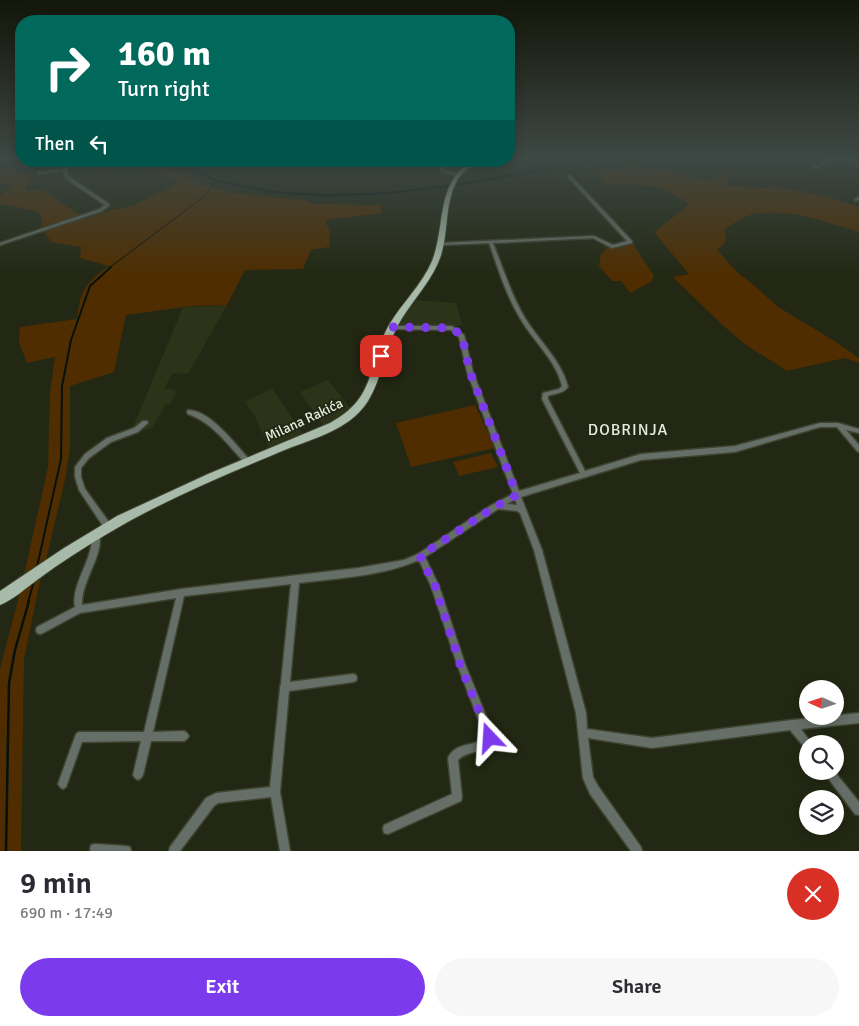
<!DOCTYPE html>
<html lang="en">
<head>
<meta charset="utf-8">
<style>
	:root { --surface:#fff; --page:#f7f7f7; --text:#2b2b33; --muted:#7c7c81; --accent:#7c3aed }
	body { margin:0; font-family:Signika,sans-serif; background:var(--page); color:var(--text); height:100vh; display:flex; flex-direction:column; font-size:19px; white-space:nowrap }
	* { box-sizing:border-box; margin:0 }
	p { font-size:16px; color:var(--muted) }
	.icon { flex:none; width:28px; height:28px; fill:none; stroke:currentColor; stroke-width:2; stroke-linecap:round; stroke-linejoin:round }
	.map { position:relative; height:851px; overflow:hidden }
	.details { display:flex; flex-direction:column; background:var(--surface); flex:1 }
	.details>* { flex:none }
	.top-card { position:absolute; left:15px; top:15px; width:500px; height:152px; border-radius:20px; box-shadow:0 2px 12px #0003; background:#00695c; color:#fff; overflow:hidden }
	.needle { width:32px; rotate:273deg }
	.controls { position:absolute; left:799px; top:680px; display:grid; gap:10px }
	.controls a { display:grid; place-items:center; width:45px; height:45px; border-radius:50%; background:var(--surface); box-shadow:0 2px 12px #0003; font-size:25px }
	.pin { position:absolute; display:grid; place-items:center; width:42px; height:42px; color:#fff; margin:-21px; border-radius:10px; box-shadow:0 2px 8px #0006 }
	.me { position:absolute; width:55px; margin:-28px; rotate:340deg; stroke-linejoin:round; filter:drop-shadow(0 0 4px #0008) }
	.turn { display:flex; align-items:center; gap:18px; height:105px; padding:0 20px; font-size:22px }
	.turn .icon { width:65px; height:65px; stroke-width:2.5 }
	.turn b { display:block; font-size:35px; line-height:42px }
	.then { display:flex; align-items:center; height:48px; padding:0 20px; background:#0003; gap:10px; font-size:19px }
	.round { display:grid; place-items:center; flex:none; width:52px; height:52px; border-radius:26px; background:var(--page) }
	.overview { display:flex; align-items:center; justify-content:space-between; height:85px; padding:0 20px }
	h1 { font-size:30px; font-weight:600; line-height:38px }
	.cta { display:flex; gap:10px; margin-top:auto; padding:10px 20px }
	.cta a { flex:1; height:58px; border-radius:30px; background:var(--accent); color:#fff; font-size:20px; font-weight:600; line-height:58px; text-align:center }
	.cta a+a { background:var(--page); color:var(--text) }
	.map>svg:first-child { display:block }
	.built { fill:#2c3318 }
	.green { fill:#4f2d00 }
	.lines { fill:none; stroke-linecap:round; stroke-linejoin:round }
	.stream-far2 { stroke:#05110d; stroke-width:1 }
	.stream-far1 { stroke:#05110d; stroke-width:2 }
	.stream { stroke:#05110d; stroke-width:2.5 }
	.canal { fill:#05110d; fill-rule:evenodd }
	.minor-casing { stroke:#3e4430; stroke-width:3 }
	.primary-casing { stroke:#3e4430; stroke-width:2 }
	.minor { fill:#666f67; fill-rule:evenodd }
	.primary { fill:#a8baa9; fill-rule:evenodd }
	.route { stroke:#7c3aed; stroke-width:9; stroke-dasharray:0 16.2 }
	.labels { text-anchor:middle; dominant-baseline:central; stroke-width:4; stroke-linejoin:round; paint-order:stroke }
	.street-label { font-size:14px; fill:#e9eddf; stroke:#222813 }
	.quarter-label { font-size:16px; letter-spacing:1px; fill:#e9eddf; stroke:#222813 }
</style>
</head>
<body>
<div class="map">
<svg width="859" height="851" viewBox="0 0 859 851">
	<rect width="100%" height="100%" fill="#222813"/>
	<path class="built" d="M 509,158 L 521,166 L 460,175 L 478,161 L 509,161 Z
		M 416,300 L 456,303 L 462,325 L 452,327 L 398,326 Z
		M 227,305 L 188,374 L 173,373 L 164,388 L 178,391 L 170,404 L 166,404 L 152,428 L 134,434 L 134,425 L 183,307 Z
		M 328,380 L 351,409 L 340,417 L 323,425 L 300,392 Z
		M 272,388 L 303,434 L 269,448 L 255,416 L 245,402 Z"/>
	<path class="green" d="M 105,161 L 153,161 L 202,185 L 233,193 L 309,201 L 312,204 L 381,205 L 381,213 L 325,220 L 330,233 L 329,247 L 311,250 L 303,269 L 245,270 L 227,305 L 191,306 L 126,315 L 114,372 L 70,386 L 70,449 L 65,480 L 46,560 L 24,575 L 48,467 L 50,392 L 55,357 L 27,363 L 19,342 L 20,327 L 77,319 C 80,290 86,282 109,266 L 80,258 L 81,247 L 51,242 L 42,227 L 41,215 L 35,211 L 0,204 L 0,196 L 14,185 L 0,184 L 0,169 L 16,166 L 14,173 L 33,173 L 25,190 L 41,190 L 87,219 L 111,210 L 133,206 L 180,182 C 172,178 143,163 136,163 C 122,163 111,171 98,168 L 104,164 L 99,164 Z
		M 627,166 L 677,172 L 680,175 C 694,177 714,186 724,172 L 728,173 L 727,180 L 730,186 L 768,188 L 772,186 L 825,196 L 859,207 L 859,232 C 827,222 789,208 755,214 C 743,216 734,224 724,229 C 728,239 726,243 717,250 L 737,272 L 755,286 L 778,307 L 836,342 L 859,358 L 859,363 L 845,358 L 786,371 C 772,359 755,353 741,341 C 717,321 695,298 673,277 L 689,274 L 654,232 L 689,205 C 663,182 639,185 606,185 L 592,169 L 626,170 Z
		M 633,244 L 654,276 L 651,282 L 630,293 L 621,281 L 612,281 L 599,266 L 601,255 L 607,247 L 612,248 Z
		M 475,405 L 495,448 L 411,467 L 396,423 Z
		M 491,453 L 498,467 L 459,476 L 453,462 Z
		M 41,576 L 24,659 L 21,851 L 0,851 L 0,669 L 21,588 Z"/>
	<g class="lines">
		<path class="stream-far2" d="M 109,268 L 206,195 L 216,181"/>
		<path class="stream-far1" d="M 37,567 L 61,459 L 62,386 L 71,340 L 90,286 L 111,267
			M 28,602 L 34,581"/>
		<path class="stream" d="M 6,851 L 9,683 L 15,650 L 29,601"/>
		<path class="canal" d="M 607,157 L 616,157 L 508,178 L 449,187 L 389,194 L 329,197 L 272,193 L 218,182 L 168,161 L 174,161 L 219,180 L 272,191 L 329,194 L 389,192 L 449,185 Z"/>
		<g class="minor-casing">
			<path id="minor" d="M 837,157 L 844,157 L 859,163 L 859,165 L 841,158 L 816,168 L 813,167 Z
				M 24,161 L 28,161 L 28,164 L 51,161 L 63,161 L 30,166 L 25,166 Z
				M 65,161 L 69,161 L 67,173 L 68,176 L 109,204 L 109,206 L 102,211 L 0,245 L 0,243 L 100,209 L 105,205 L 65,178 L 63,171 L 39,174 L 37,173 L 39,172 L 64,169 Z
				M 454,161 L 459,161 L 443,169 L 458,174 L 458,176 L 442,172 L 439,169 Z
				M 568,175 L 570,175 L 632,241 L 632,243 L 612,248 L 593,238 L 493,243 C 503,268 511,295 525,318 C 539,341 561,360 568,387 C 563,394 555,393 548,396 L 548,399 L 585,471 L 641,454 L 735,446 L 820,423 L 838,423 L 859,429 L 859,433 L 846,430 L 859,445 L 859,452 L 857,451 L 837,427 L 820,427 L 735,452 L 641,460 L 521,497 L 542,550 L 586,713 L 587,729 L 652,738 L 792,720 L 859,713 L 859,723 L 801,729 L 812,744 L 808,744 L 808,750 L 805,748 L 790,730 L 652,748 L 588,738 L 593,777 L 598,786 L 641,847 L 642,851 L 631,851 L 590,794 L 583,778 L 576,713 L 534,550 L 520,513 L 517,511 L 498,509 L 425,557 L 439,586 L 465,664 L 495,738 C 486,756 470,748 458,760 L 462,797 L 461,801 L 388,834 L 384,833 L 383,829 L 384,825 L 452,794 L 448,758 C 456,741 474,748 485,737 L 457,664 L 431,586 L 419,560 C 382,576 339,578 299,583 L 290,682 L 353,674 L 356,675 L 357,678 L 356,681 L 353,682 L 289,691 L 280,792 L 290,851 L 280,851 L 271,797 L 218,803 L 214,806 L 180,851 L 169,851 L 170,847 L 206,798 L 216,793 L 270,787 L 280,689 L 280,687 L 281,684 L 291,584 L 184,596 L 153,732 L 184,731 L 187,733 L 189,736 L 187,739 L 184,741 L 151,741 L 143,775 L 141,778 L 138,780 L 135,778 L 133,775 L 141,741 L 82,742 L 66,787 L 63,789 L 60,787 L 58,784 L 76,734 L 79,732 L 144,732 L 176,598 L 80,613 L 43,633 L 40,634 L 37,633 L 36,630 L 37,627 L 75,607 C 71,590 86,568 90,551 C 92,544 92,538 93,532 L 96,531 L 99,532 C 105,555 81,580 82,605 L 181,589 L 358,568 L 404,560 L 418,554 L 490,506 L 513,494 L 467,372 L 459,337 L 451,330 L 393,329 L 390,327 L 391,326 L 452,326 L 464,335 L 473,372 L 519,491 L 580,473 L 542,399 L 543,393 L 559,389 L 562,386 C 556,360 533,341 520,318 C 506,295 498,268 489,243 L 441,245 L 439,244 L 441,243 L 594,236 L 613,245 L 627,241 L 568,177 ZM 515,499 L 517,505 L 507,504 Z
				M 858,197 L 859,197 L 859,200 L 855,201 L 855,199 Z
				M 188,410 C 210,410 235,444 249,459 L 250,461 L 249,463 L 245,463 C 228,445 212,422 188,414 L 187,412 Z
				M 143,421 L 147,421 L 148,423 L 138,432 L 111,442 L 89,458 L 81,468 L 81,477 L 85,489 L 111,525 L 112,527 L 111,529 L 108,530 L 105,529 L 79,490 L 75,477 L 75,467 L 85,454 L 107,438 L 134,428 Z
				M 823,771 L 834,771 L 859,802 L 859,815 L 855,814 L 825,774 Z
				M 95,844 L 126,846 L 130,847 L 131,851 L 91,851 L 90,849 L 91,845 Z"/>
		</g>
		<g class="primary-casing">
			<path id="primary" d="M 471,161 L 478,161 C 471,167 464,171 458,179 C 443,204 450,237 438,263 C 428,286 409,304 397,327 C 385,350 382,378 368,401 C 349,432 306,440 275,454 C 218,478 160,502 107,534 C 83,548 60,563 37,580 C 26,588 13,600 0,605 L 0,591 L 64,548 L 117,516 L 208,474 L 330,423 C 378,397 366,366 389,325 C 402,303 422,285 432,261 C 446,226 435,185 471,161 Z"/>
		</g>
		<use href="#minor" class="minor"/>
		<use href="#primary" class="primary"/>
	</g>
	<linearGradient id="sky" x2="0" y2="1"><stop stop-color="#13160a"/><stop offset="0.57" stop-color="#3e4844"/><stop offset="1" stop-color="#3e4844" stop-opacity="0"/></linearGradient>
	<rect width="859" height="277" fill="url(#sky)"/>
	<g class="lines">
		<path class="route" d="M 381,356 L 392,327 L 452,328 L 462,336 L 470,372 L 517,495 L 493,508 L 420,556 L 435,586 L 460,664 L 490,738"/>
	</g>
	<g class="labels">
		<g class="street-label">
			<text transform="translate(304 420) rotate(-25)">Milana Rakića</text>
		</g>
		<g class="quarter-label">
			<text x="628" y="430">DOBRINJA</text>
		</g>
	</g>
</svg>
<div class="controls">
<a><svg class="needle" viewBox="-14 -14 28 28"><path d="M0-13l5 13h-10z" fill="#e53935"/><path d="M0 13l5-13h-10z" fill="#7c7c81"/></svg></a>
<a><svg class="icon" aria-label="search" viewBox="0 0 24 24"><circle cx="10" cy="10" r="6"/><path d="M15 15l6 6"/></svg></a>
<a><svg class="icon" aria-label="layers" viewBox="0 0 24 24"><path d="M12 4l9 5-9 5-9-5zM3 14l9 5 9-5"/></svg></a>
</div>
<div class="pin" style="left:381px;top:356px;background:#d93025"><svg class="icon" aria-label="arrive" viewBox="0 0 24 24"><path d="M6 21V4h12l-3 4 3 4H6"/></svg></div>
<svg class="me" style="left:490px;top:738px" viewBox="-20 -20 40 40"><path d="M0-17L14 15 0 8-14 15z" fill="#7c3aed" stroke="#fff" stroke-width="4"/></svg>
<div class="top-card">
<div class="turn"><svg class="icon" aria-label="right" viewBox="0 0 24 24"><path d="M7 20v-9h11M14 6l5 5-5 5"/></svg><div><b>160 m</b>Turn right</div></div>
<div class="then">Then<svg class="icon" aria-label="left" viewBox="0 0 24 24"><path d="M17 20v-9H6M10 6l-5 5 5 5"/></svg></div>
</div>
</div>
<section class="details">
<div class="overview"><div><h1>9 min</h1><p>690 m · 17:49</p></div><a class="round" style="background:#d93025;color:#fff"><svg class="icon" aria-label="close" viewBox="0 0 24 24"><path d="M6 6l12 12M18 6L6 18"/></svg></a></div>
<div class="cta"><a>Exit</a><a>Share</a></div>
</section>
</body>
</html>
